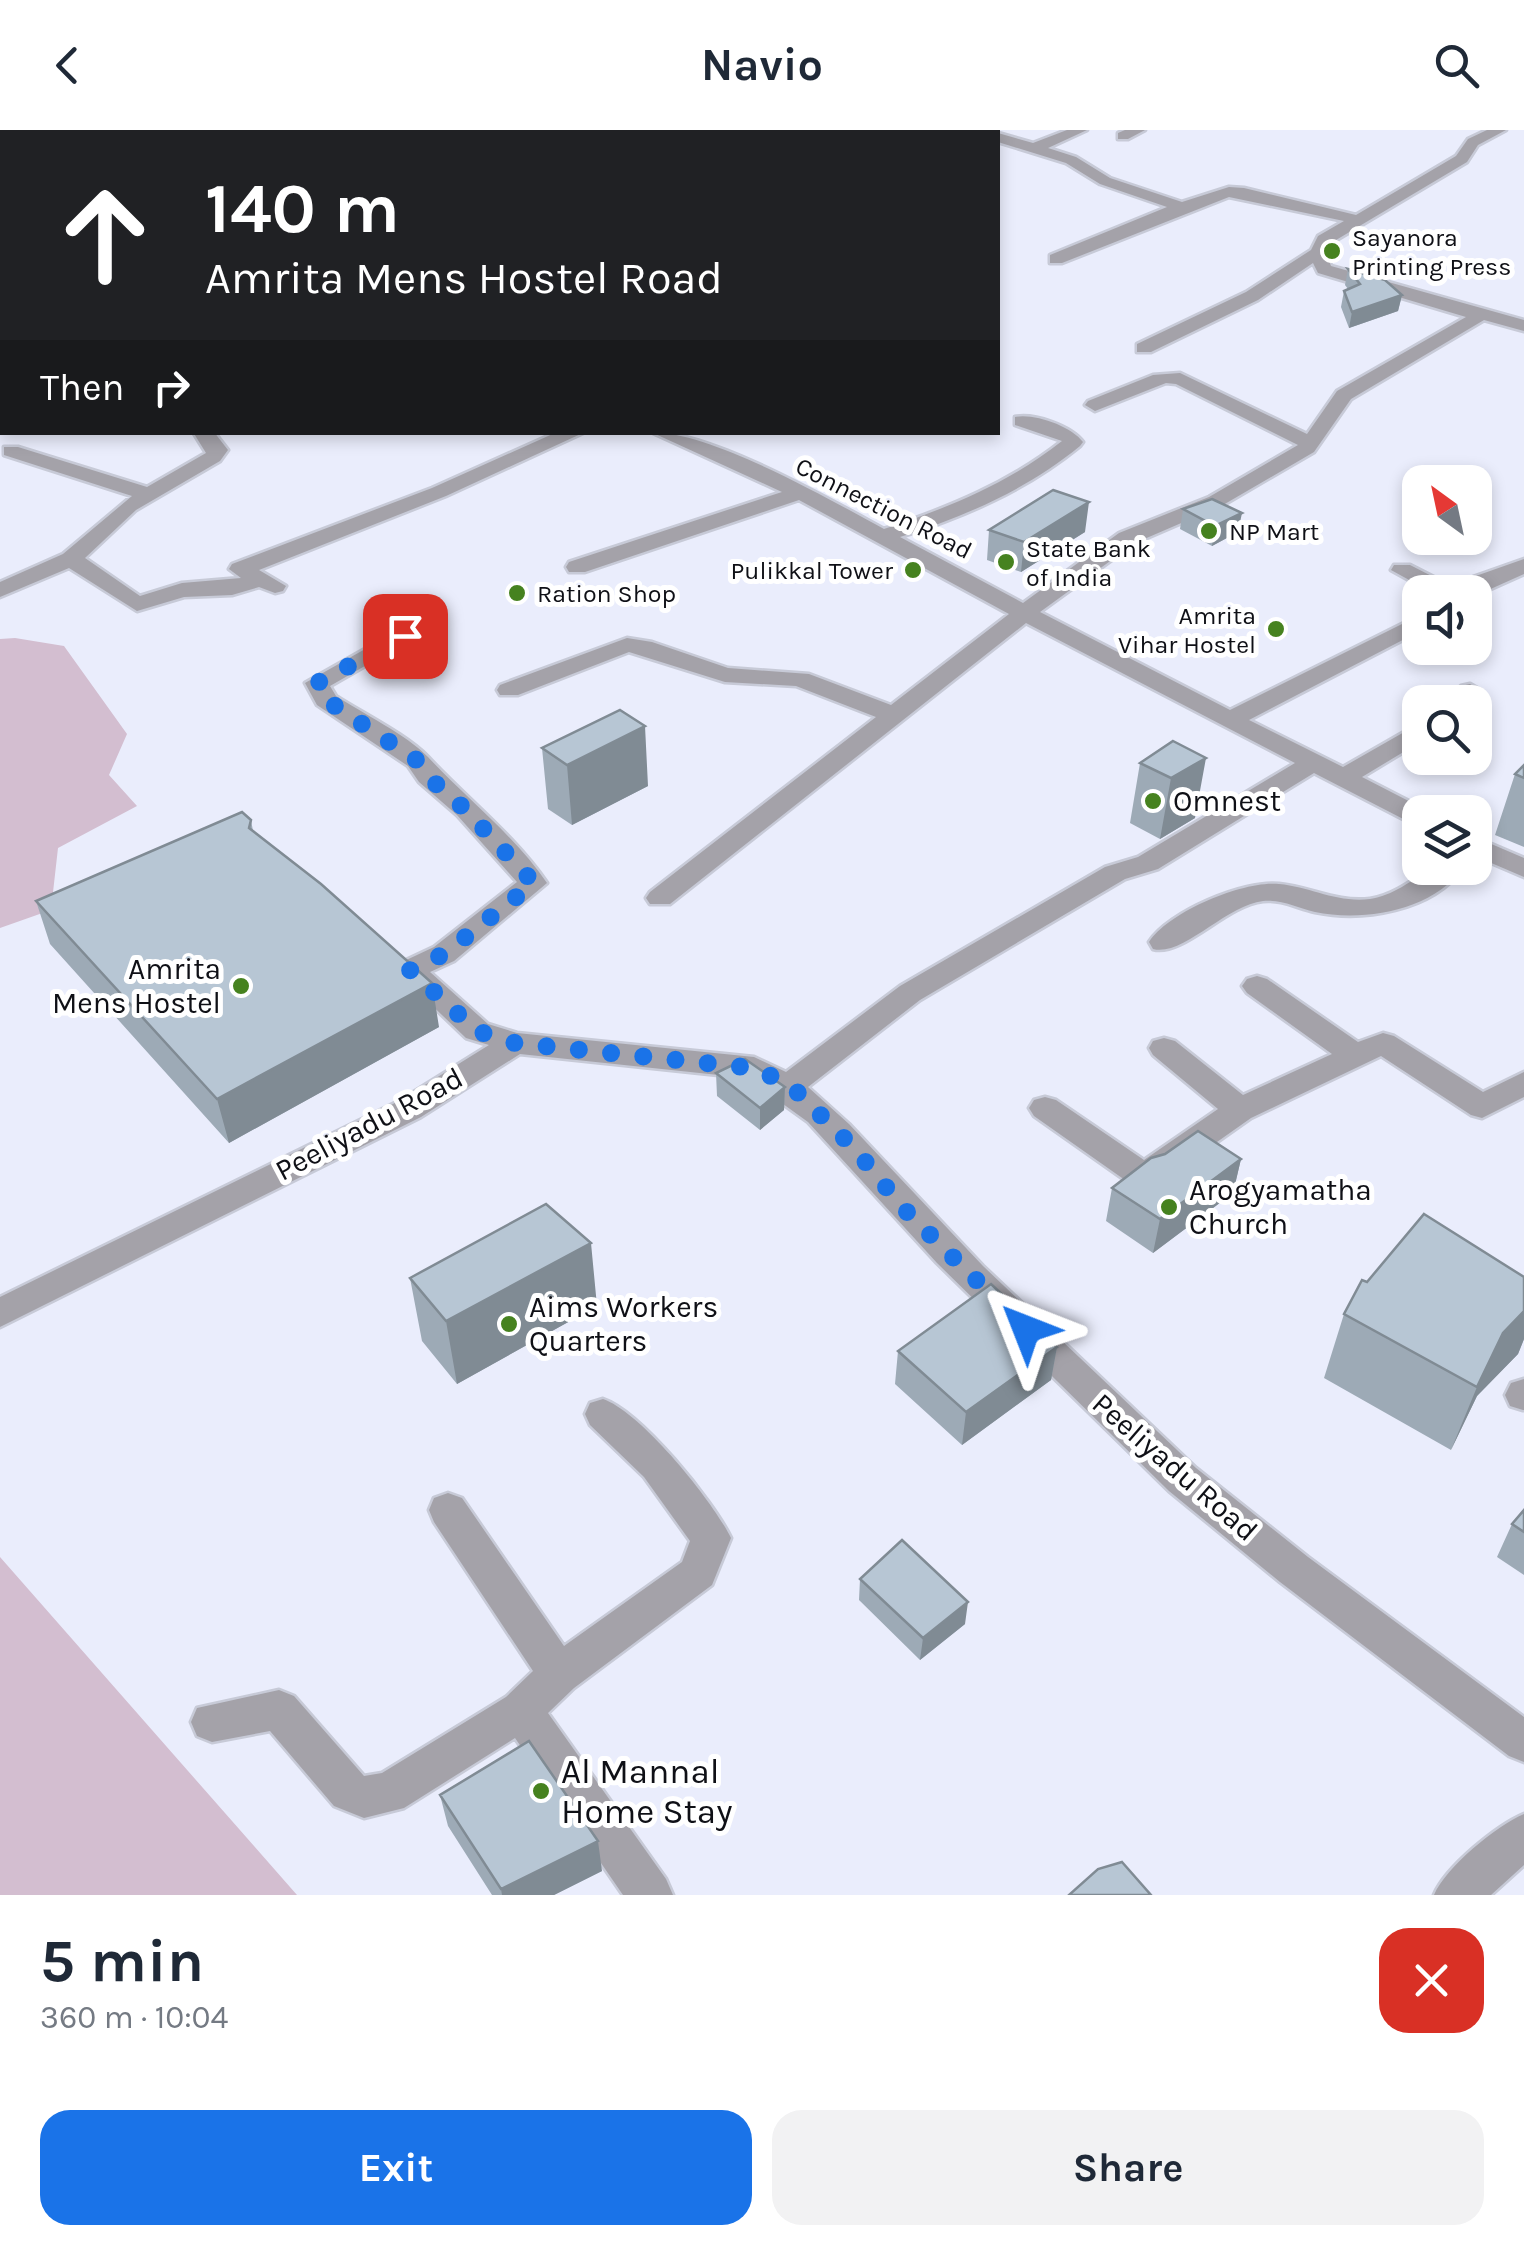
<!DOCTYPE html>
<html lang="en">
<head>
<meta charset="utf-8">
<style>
	:root { --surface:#fff; --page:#f2f2f3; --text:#1f2937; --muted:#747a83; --accent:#1a73e8 }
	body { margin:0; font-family:Karla,sans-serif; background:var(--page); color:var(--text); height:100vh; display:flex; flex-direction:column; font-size:38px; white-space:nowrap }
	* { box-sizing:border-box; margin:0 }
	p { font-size:32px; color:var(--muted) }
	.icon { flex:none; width:55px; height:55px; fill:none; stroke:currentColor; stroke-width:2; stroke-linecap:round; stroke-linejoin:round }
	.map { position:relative; height:1765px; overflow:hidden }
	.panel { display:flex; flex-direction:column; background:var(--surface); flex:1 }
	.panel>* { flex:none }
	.banner { position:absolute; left:0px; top:0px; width:1000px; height:305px; box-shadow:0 5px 15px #0003; background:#202124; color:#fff; overflow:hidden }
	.needle { width:65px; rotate:327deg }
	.fabs { position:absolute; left:1402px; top:335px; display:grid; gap:20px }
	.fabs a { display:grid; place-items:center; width:90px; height:90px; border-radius:20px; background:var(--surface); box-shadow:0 5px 15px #0003; font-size:50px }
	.pin { position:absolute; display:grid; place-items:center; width:85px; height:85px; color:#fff; margin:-42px; border-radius:20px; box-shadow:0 5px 15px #0006 }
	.me { position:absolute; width:110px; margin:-55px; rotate:315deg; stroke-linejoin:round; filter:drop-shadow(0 0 8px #0008) }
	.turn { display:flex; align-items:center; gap:35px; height:210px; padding:0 40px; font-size:45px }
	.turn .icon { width:130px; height:130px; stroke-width:2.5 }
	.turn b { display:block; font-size:70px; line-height:85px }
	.then { display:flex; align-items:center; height:95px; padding:0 40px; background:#0003; gap:20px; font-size:38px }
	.round { display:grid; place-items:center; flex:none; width:105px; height:105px; border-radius:30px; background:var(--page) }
	.summary { display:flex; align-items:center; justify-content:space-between; height:170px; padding:0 40px }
	h1 { font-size:60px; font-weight:700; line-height:75px }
	.cta { display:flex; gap:20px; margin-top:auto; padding:20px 40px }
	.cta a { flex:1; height:115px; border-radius:30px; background:var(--accent); color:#fff; font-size:40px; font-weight:700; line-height:115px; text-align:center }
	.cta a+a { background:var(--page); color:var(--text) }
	header { display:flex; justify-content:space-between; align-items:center; height:130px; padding:0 40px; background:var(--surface); font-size:45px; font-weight:700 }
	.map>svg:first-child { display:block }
	.green { fill:#d3bed0 }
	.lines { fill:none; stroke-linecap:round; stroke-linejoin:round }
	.minor-casing { stroke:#c7cad7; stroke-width:5 }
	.minor { fill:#a4a2a9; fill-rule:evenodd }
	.wall { fill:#9daab6 }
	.shaded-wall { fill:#808b94 }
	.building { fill:#b7c6d4; stroke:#808b94; stroke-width:2.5 }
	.route { stroke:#1a73e8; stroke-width:18; stroke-dasharray:0 32.4 }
	.poi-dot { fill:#46821f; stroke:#fff; stroke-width:4 }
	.labels { text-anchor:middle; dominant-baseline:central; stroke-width:10; stroke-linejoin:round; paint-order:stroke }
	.far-poi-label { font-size:25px; fill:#0f1016; stroke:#fff; text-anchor:start }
	.far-street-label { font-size:25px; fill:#0f1016; stroke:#fff }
	.poi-label { font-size:30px; fill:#0f1016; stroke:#fff; text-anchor:start }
	.street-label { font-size:30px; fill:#0f1016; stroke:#fff }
	.near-poi-label { font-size:35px; fill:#0f1016; stroke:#fff; text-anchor:start }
</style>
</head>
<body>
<header><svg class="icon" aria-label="back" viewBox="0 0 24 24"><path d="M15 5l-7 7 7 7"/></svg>Navio<svg class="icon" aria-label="search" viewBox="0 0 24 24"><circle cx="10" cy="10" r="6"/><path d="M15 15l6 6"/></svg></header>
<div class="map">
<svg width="1524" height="1765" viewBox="0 0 1524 1765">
	<rect width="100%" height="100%" fill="#eaedfc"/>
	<path class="green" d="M 15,508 L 64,516 L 127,604 L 109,645 L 137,676 L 58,718 L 51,780 L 0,798 L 0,509 Z
		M 0,1427 L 297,1765 L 0,1765 Z"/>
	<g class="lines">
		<g class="minor-casing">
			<path id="minor" d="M 55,0 L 85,0 L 86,2 L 56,2 Z
				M 1067,0 L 1087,0 L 1048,18 L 1076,27 L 1110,48 L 1182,72 L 1229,57 L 1244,58 L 1356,85 L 1456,26 L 1468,9 L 1487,0 L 1506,0 L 1478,15 L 1467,32 L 1331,113 L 1326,123 L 1331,136 L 1524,190 L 1524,201 L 1484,190 L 1351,269 L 1314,322 L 1223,375 L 1135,413 L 1040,482 L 1230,580 L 1420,485 L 1420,501 L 1249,590 L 1343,637 L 1420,593 L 1420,612 L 1362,647 L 1430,682 L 1420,682 L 1420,695 L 1411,693 L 1314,643 L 1158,739 L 1125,749 L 920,870 L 808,957 L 849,994 L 983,1136 L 1196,1338 L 1308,1427 L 1524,1587 L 1524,1632 L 1509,1626 L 1280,1452 L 1169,1361 L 937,1133 L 808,992 L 747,948 L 520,924 L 421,987 L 0,1197 L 0,1167 L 399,971 L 489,915 L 466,908 L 395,840 L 400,833 L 434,817 L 517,752 L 457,685 L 419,652 L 408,636 L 317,575 L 305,553 L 397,501 L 405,499 L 417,506 L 330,556 L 336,566 C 362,583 407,605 428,627 C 466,668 515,706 547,753 L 454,831 L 430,842 L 488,894 L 517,903 L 754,927 L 786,942 L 900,856 L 1105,737 L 1138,727 L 1295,633 L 1026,493 L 670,774 L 650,774 L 646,768 L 650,762 L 876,587 L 796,556 L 725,552 L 629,522 L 518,565 L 500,565 L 497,560 L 500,555 L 627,508 L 652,512 L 728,538 L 809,544 L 891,575 L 1009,484 L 799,370 L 585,442 L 569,442 L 566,437 L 569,432 L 782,362 L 651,302 C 712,302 827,368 884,399 C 948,378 1009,353 1062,311 L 1015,295 L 1015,287 C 1034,283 1071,296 1083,312 L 1080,316 C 1026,360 966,386 900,407 L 1023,473 L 1119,403 L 1209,367 L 1298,315 L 1176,254 L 1166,253 L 1095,281 L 1085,275 L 1088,271 L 1153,245 L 1180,243 L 1307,304 L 1337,261 L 1466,187 L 1318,143 L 1313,133 L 1258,170 L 1151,222 L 1137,222 L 1137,214 L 1246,162 L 1311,120 L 1318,106 L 1344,91 L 1229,67 L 1062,133 L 1050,133 L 1050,125 L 1167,77 L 1100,54 L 1066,33 L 998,12 L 998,3 L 1033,13 Z
				M 1125,0 L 1145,0 L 1128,9 L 1118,9 L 1118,3 Z
				M 2,63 L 2,73 L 0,74 L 0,64 Z
				M 0,137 L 2,137 L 2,148 L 0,148 Z
				M 2,236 L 2,248 L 0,249 L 0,237 Z
				M 193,302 L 214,302 L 228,320 L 220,331 L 136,380 L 85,428 L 140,466 L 182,453 L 241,448 L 229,439 L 232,434 L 432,358 L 557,302 L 585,302 L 446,366 L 259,440 L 286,456 L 283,461 L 275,463 L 259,457 L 232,465 L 184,467 L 137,481 L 69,438 L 0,467 L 0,452 L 63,424 L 132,366 L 4,325 L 4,317 L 18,317 L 147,357 L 206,323 Z
				M 1524,429 L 1524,444 L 1475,466 L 1475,462 L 1431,462 L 1391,440 L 1394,435 L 1410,435 L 1457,459 L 1473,447 Z
				M 1470,554 L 1482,561 L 1471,572 L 1444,572 L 1461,556 Z
				M 1475,707 L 1524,728 L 1524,747 L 1475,726 Z
				M 1431,738 L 1463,738 C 1432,781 1363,792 1315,782 C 1297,778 1282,769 1263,771 C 1226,775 1183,827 1153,819 L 1149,812 C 1168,782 1244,750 1279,754 C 1311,757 1336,773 1370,769 C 1392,766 1413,750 1431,738 Z
				M 1257,846 L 1267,849 L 1358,912 L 1383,903 L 1394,906 L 1483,962 L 1524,942 L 1524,967 L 1482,988 L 1471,985 L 1381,926 L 1251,988 L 1156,1055 L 1144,1058 L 1132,1055 L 1034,986 L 1029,978 L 1034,970 L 1045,967 L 1056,970 L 1144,1030 L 1218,979 L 1153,925 L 1149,918 L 1153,911 L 1164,908 L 1175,911 L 1243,965 L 1332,924 L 1247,863 L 1242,856 L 1247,849 Z
				M 1524,1249 L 1524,1280 L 1523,1280 L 1510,1276 L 1505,1265 L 1511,1253 Z
				M 603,1269 C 641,1282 713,1371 731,1408 L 712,1455 L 574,1558 L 548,1583 L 666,1749 L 673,1765 L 623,1765 L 515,1608 L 404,1678 L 364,1688 L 334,1676 L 270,1601 L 212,1612 L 197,1606 L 191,1592 L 197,1578 L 279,1560 L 294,1566 L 364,1646 L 382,1643 L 506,1567 L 533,1541 L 434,1392 L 429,1380 L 434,1368 L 448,1363 L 462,1368 L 564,1516 L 682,1432 L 690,1411 L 644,1347 L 590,1295 L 585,1284 L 590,1273 Z
				M 1524,1684 L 1524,1735 L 1491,1765 L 1434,1765 C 1446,1737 1496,1696 1524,1684 Z"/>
		</g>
		<use href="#minor" class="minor"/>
	</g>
	<path class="wall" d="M 1348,139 L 1402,165 L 1398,181 L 1349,198 L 1341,177 L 1344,161 L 1348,159 L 1345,155 Z
		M 1183,379 L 1238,402 L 1212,416 L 1180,399 Z
		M 989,400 L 1085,402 L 1021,442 L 987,430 Z
		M 1173,611 L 1195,688 L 1160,709 L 1130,693 L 1140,633 Z
		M 542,618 L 648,656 L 572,695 L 548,679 Z
		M 1524,635 L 1524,717 L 1495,705 L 1515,644 Z
		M 251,690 L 253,701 L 439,897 L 229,1013 L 50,814 L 36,771 Z
		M 716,943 L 785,957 L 784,980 L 760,1000 L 717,966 Z
		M 1241,1029 L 1233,1063 L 1153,1123 L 1106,1091 L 1112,1058 Z
		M 1524,1147 L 1524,1209 L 1518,1224 L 1477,1266 L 1451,1320 L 1324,1248 L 1344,1184 L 1367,1152 Z
		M 410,1148 L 597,1176 L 457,1254 L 422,1211 Z
		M 1057,1217 L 1051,1250 L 962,1315 L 895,1254 L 898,1221 Z
		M 1524,1380 L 1524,1445 L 1497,1427 L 1512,1394 Z
		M 860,1449 L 965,1494 L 920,1530 L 859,1470 Z
		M 440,1665 L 602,1741 L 554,1765 L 492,1765 L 448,1696 Z"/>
	<path class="shaded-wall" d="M 1402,165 L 1398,181 L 1349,198 L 1352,182 Z
		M 1089,372 L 1085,402 L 1021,442 L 1024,412 Z
		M 1242,383 L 1238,402 L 1212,416 L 1215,396 Z
		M 645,596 L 648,656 L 572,695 L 567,635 Z
		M 1206,628 L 1195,688 L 1160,709 L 1171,648 Z
		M 432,853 L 439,897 L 229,1013 L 217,969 Z
		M 785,957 L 784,980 L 760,1000 L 760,978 Z
		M 1241,1029 L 1233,1063 L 1153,1123 L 1160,1089 Z
		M 591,1113 L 597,1176 L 457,1254 L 446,1191 Z
		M 1524,1181 L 1524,1209 L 1518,1224 L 1477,1266 L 1451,1320 L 1477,1257 L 1503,1203 Z
		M 1057,1217 L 1051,1250 L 962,1315 L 966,1282 Z
		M 968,1472 L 965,1494 L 920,1530 L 923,1508 Z
		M 598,1711 L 602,1741 L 554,1765 L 502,1765 L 501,1759 Z"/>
	<path class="building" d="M 1348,139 L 1385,150 L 1402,165 L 1352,182 L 1344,161 L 1360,154 Z
		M 1053,360 L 1089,372 L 1024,412 L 989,400 Z
		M 1212,369 L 1242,383 L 1215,396 L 1183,379 Z
		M 620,580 L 645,596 L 567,635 L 542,618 Z
		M 1173,611 L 1206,628 L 1171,648 L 1140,633 Z
		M 1524,635 L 1524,648 L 1515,644 Z
		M 242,682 L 251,690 L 249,698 L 321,754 L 432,853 L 217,969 L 36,771 Z
		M 745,929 L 785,957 L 760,978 L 716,943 Z
		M 1198,1001 L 1241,1029 L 1160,1089 L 1112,1058 L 1151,1028 L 1165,1024 Z
		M 546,1074 L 591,1113 L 446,1191 L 410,1148 Z
		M 1424,1084 L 1524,1147 L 1524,1181 L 1503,1203 L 1477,1257 L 1344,1184 L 1362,1150 L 1367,1152 Z
		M 991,1154 L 1057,1217 L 966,1282 L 898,1221 Z
		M 1524,1380 L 1524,1402 L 1512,1394 Z
		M 902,1410 L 968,1472 L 923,1508 L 860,1449 Z
		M 529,1611 L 598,1711 L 501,1759 L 440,1665 Z
		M 1122,1732 L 1151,1765 L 1069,1765 L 1098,1739 Z"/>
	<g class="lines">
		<path class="route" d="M 405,506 L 317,553 L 326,570 L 418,631 L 428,647 L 466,680 L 534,753 L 444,824 L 410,840 L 477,901 L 515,913 L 754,938 L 790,955 L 854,1018 L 904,1079 L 1026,1199"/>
	</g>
	<g class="poi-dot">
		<circle cx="1332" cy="121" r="10"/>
		<circle cx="1209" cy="401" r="10"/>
		<circle cx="1006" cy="432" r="10"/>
		<circle cx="913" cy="440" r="10"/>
		<circle cx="517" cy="463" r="10"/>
		<circle cx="1276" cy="499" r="10"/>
		<circle cx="1153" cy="671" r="10"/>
		<circle cx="241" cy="856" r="10"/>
		<circle cx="1169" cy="1077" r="10"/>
		<circle cx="509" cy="1194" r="10"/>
		<circle cx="541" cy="1661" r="10"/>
	</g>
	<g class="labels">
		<g class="far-poi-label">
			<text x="1352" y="107">Sayanora<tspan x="1352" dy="29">Printing Press</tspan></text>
			<text x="1229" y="401">NP Mart</text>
			<text x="1026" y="418">State Bank<tspan x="1026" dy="29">of India</tspan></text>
			<text x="893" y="440" text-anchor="end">Pulikkal Tower</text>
			<text x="537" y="463">Ration Shop</text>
			<text x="1256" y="485" text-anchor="end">Amrita<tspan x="1256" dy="29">Vihar Hostel</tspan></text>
		</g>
		<g class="far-street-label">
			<text transform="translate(884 378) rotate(27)">Connection Road</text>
		</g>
		<g class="poi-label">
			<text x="1173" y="671">Omnest</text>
			<text x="221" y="839" text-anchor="end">Amrita<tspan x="221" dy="34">Mens Hostel</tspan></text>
			<text x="1189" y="1060">Arogyamatha<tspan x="1189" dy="34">Church</tspan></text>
			<text x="529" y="1177">Aims Workers<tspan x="529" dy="34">Quarters</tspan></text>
		</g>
		<g class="street-label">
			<text transform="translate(369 994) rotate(-28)">Peeliyadu Road</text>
			<text transform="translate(1175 1337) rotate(41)">Peeliyadu Road</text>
		</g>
		<g class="near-poi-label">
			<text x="561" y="1641">Al Mannal<tspan x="561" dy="40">Home Stay</tspan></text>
		</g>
	</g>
</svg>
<div class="fabs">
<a><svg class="needle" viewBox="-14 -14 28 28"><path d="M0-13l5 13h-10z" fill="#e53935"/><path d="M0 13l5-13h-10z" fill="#747a83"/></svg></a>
<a><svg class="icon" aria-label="sound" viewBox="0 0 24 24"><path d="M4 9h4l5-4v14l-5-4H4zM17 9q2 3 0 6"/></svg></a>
<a><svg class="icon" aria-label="search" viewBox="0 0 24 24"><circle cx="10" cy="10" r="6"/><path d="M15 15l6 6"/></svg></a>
<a><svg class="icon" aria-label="layers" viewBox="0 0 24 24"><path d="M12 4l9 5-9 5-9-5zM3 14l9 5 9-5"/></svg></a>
</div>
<div class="pin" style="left:405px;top:506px;background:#d93025"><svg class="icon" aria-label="arrive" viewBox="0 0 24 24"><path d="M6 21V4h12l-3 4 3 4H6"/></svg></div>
<svg class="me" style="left:1026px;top:1199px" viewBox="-20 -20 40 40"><path d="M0-17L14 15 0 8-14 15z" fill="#1a73e8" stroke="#fff" stroke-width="4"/></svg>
<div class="banner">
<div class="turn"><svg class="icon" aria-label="ahead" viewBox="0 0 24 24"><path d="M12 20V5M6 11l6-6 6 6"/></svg><div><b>140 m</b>Amrita Mens Hostel Road</div></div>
<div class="then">Then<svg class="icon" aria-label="right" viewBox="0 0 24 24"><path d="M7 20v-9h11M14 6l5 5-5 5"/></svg></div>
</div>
</div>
<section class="panel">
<div class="summary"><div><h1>5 min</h1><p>360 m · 10:04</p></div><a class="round" style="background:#d93025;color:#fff"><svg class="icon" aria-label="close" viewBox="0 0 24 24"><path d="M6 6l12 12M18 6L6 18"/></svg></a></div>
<div class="cta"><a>Exit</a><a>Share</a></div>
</section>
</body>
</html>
